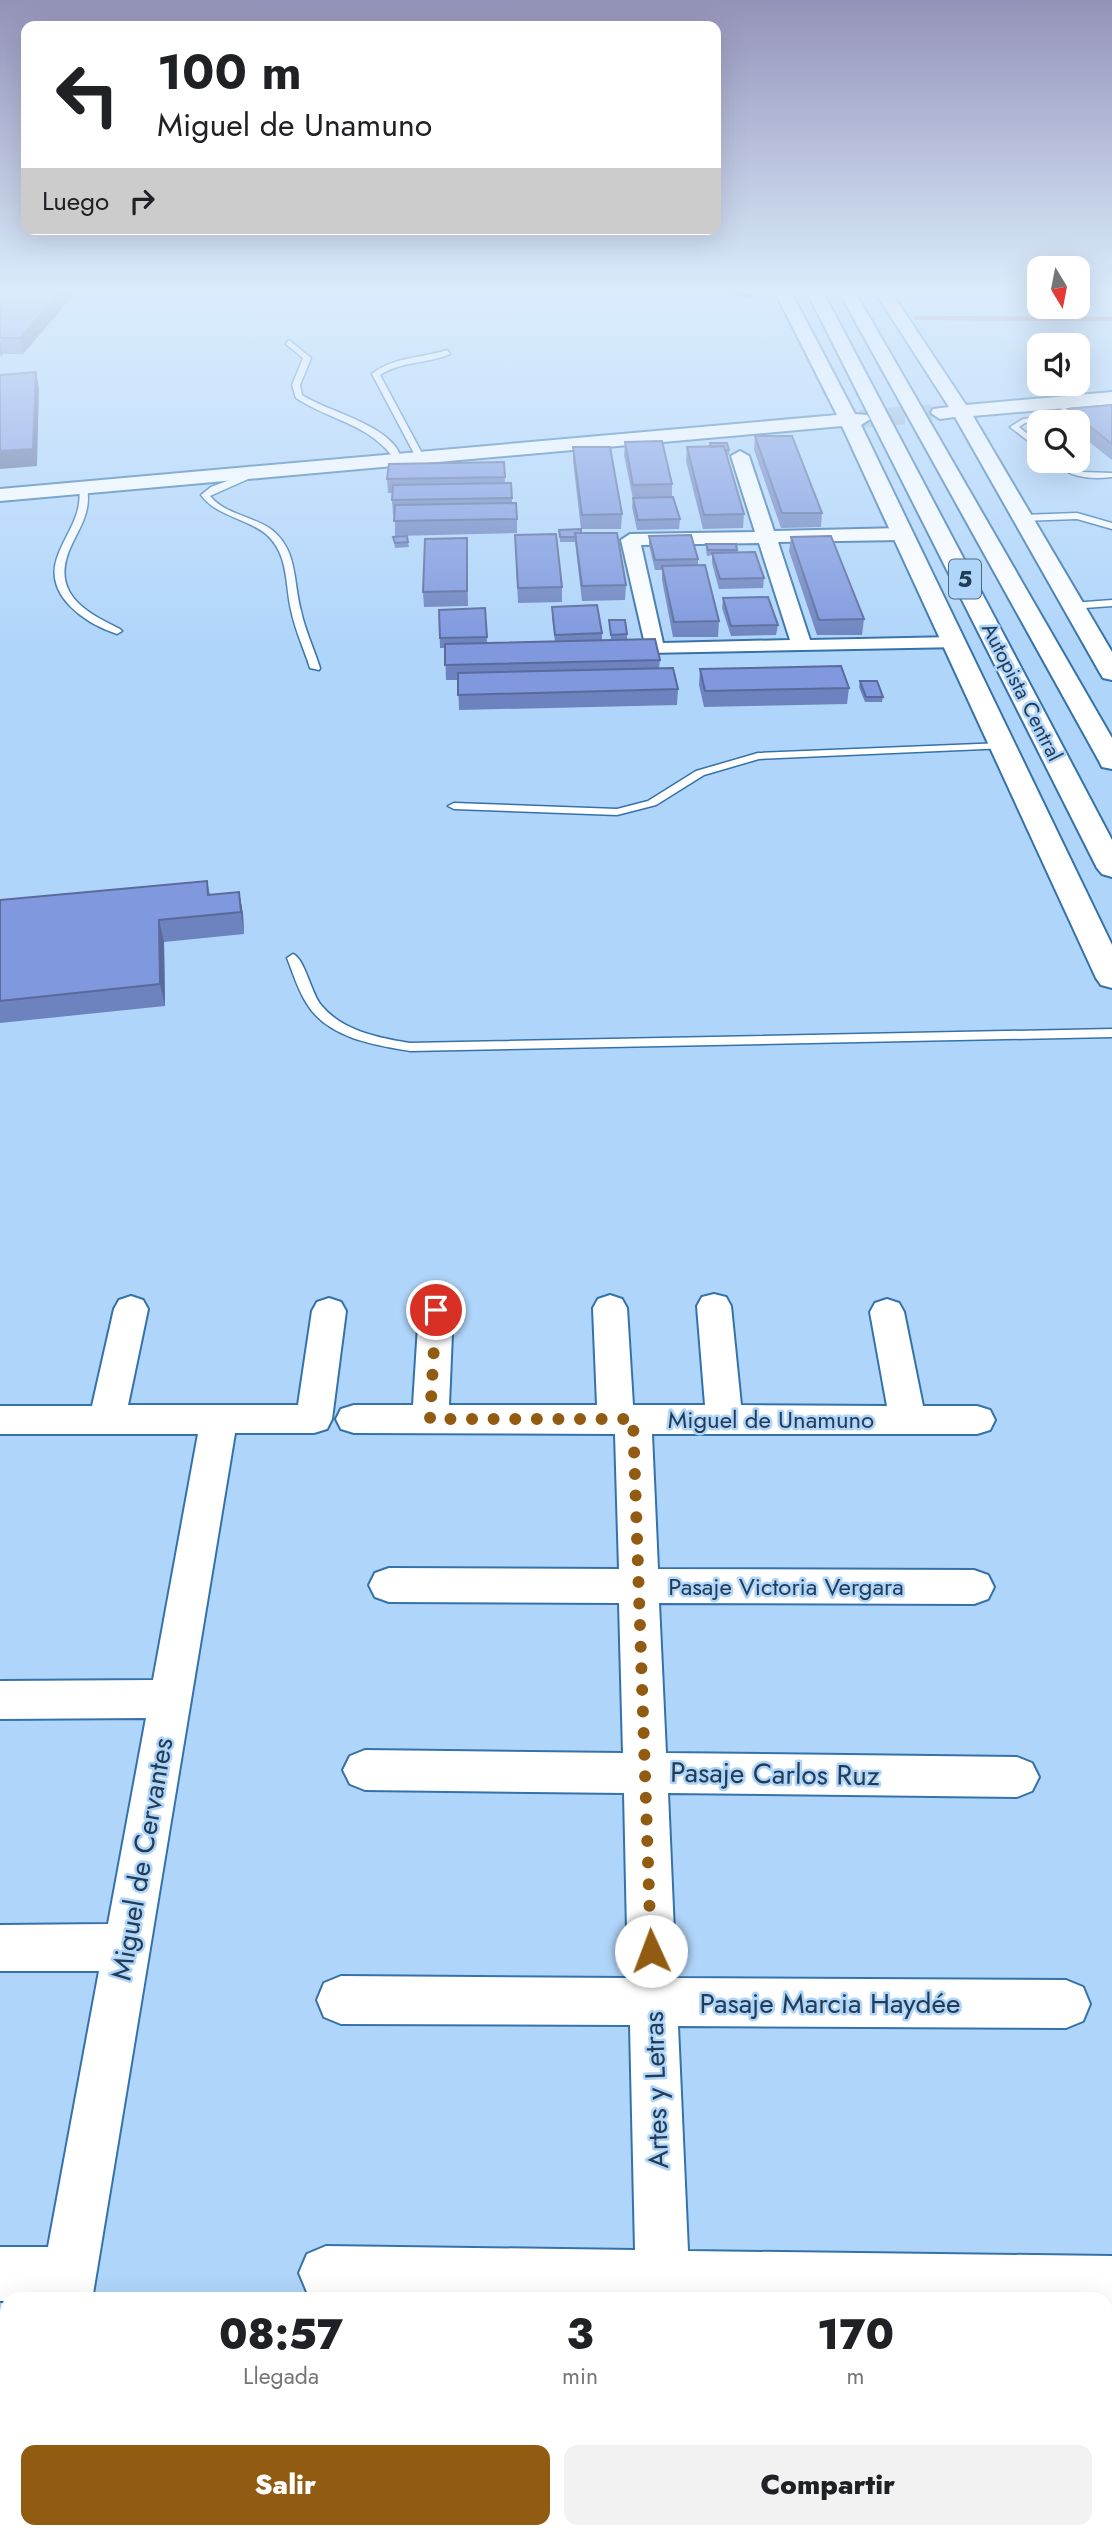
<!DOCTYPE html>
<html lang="es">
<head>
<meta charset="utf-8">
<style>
	:root { --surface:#fff; --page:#f2f2f2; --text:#202124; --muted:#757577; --accent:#915c11 }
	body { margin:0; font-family:Jost,sans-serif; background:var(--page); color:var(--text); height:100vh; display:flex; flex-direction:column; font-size:26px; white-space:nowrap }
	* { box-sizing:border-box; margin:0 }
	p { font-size:23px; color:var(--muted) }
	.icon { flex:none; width:38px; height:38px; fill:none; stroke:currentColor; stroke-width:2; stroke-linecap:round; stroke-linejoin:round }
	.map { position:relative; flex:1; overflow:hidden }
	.panel { position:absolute; left:0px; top:2292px; width:1113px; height:247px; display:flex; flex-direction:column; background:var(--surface); border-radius:21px 21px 0 0; box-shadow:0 7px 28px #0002 }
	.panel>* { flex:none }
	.banner { position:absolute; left:21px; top:21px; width:700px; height:214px; border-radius:14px; box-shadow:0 7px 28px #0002; background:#fff; color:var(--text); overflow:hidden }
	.needle { width:46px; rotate:170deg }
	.buttons { position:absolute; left:1027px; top:256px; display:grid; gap:14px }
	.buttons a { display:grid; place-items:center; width:63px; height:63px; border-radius:14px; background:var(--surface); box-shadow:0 7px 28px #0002; font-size:35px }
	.pin { position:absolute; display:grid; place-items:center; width:60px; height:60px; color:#fff; margin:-30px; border:4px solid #fff; border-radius:50%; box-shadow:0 2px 7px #0007 }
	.me { position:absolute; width:77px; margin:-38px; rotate:358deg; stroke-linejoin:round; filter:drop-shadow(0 0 5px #0008) }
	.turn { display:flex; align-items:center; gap:24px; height:147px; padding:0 21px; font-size:32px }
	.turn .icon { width:91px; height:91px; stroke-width:2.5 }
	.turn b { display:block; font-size:49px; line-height:60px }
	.then { display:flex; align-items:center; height:66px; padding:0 21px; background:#0003; gap:14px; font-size:26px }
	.eta { display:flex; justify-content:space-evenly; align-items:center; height:119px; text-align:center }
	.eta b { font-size:42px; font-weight:800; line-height:49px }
	.action { display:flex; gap:14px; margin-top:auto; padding:14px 21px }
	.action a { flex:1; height:80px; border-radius:14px; background:var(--accent); color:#fff; font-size:28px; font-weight:800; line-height:80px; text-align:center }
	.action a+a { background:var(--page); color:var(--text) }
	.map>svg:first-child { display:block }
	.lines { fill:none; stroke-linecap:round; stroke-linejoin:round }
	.stream { stroke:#b55e6f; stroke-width:4.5 }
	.secondary-tunnel { stroke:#94b6d9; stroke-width:18; stroke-dasharray:18 9; stroke-linecap:butt }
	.lane-casing { stroke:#3572a9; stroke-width:3 }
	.street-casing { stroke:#3572a9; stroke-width:4 }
	.secondary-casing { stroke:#3572a9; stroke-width:4 }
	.highway-casing { stroke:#3572a9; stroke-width:4 }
	.lane { fill:#fff; fill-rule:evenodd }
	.street { fill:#fff; fill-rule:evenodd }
	.secondary { fill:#fff; fill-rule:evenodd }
	.highway { fill:#fff; fill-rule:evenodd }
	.wall { fill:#6d83bf }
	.shaded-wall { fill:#596a9b }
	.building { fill:#7f98de; stroke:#596a9b; stroke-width:2 }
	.route { stroke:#915c11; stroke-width:12; stroke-dasharray:0 21.6 }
	.labels { text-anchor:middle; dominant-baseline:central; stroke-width:5; stroke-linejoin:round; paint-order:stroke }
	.far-street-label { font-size:21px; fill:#233c55; stroke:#b0d5fa }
	.shield { fill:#b0d5fa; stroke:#4d6a86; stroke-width:2 }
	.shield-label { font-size:23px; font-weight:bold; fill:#233c55 }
	.street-label { font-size:24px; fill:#233c55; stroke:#b0d5fa }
	.near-street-label { font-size:28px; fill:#233c55; stroke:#b0d5fa }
</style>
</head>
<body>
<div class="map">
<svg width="1112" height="2539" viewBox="0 0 1112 2539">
	<rect width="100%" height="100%" fill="#b0d5fa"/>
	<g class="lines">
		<path class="stream" d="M 729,292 L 752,296
			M 916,318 L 1112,319"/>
		<path class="secondary-tunnel" d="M 860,419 L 936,413"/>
		<g class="lane-casing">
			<path id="lane" d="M 289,340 L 311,358 L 300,385 L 302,395 C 330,413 396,426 402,461 L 396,461 C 369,423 333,422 296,398 L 292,385 L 303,358 L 286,344 Z
				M 447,350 L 450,354 C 427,364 401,361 380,375 L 424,457 L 417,459 L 372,374 C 392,357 423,358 447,350 Z
				M 1059,401 L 1074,411 L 1073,418 L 1025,423 L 1019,427 L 1040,444 L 1040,450 L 1010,427 L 1023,419 L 1067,414 L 1055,403 Z
				M 1050,460 L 1059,460 L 1082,472 L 1112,473 L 1112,477 C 1088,480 1068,477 1050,460 Z
				M 259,469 L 266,471 L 210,496 C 224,514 253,516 272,530 C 298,551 293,581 301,611 C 305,630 314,649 320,668 L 319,670 L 310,668 C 304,649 295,630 291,610 C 285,584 289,554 266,534 C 246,518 216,516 201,495 L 211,487 Z
				M 83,484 L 87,487 C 91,510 82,524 72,544 C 49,591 82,611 120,629 L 122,631 L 117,634 C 86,624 44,596 57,558 C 66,532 83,516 79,487 Z
				M 1077,513 L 1112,523 L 1112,529 L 1077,519 L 1021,521 L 1017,518 L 1021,515 Z
				M 1112,600 L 1112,606 L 1071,609 L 1066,606 L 1071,603 Z
				M 1003,743 L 1008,746 L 1007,748 L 759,759 L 704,775 L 656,805 L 617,815 L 454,809 L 448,806 L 454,803 L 617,809 L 648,801 L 696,771 L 758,753 Z
				M 293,954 C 305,959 311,993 321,1005 C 342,1031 379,1038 410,1043 L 1112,1029 L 1112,1037 L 410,1051 C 374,1045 328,1038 307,1004 C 298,990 293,973 287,958 Z"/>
		</g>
		<g class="street-casing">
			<path id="street" d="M 740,451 L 749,456 L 774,531 L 902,528 L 911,534 L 902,540 L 778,542 L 810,640 L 954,637 L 961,639 L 964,643 L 961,647 L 647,653 L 621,540 L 630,534 L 755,532 L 731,456 ZM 759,543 L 790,640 L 663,643 L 641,545 Z
				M 714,1294 L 726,1297 L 731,1306 L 741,1405 L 887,1406 L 870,1312 L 875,1303 L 887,1299 L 899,1303 L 904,1312 L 923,1406 L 977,1406 L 990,1410 L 995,1420 L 990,1430 L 977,1434 L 652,1434 L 658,1569 L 974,1570 L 988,1575 L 994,1587 L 988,1599 L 974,1604 L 659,1603 L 666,1753 L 1017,1757 L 1032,1763 L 1039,1777 L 1032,1791 L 1017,1797 L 668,1793 L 676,1978 L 1066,1980 L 1083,1987 L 1090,2004 L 1083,2021 L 1066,2028 L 678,2026 L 688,2251 L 1112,2256 L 1112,2310 L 1106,2310 L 1106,2300 L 326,2300 L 307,2292 L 299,2273 L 307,2254 L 326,2246 L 635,2250 L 630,2025 L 341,2024 L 324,2017 L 317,2000 L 324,1983 L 341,1976 L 628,1978 L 624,1793 L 365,1790 L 350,1784 L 343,1770 L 350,1756 L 365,1750 L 623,1753 L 619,1603 L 389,1602 L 375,1597 L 369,1585 L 375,1573 L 389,1568 L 619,1569 L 615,1434 L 354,1433 L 341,1429 L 336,1419 L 341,1409 L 354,1405 L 413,1405 L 419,1310 L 424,1301 L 436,1297 L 448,1301 L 453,1310 L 449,1405 L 597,1405 L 593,1308 L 598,1299 L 610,1295 L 622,1299 L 627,1308 L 633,1405 L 705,1405 L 697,1306 L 702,1297 Z
				M 131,1296 L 143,1300 L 148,1309 L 128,1405 L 298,1405 L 312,1311 L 317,1302 L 329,1298 L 341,1302 L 346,1311 L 332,1419 L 327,1429 L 314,1433 L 235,1433 L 92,2300 L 0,2301 L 0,2247 L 48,2247 L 99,1971 L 0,1971 L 0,1925 L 108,1924 L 146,1718 L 0,1719 L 0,1681 L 153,1680 L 198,1434 L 0,1434 L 0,1406 L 92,1406 L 114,1309 L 119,1300 Z
				M 7,2510 L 7,2532 L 53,2532 L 52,2539 L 0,2539 L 0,2520 Z
				M 641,2532 L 699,2532 L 699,2539 L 641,2539 Z"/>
		</g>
		<g class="secondary-casing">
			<path id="secondary" d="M 775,292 L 791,292 L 855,414 L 867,415 L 870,419 L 861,425 L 1112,945 L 1112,988 L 1101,985 L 1096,978 L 842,426 L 0,501 L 0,489 L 837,415 Z
				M 875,292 L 891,292 L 966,405 L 1112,392 L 1112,404 L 973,416 L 1112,652 L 1112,680 L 1103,678 L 1100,673 L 955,417 L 940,419 L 931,413 L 933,409 L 949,407 Z"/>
		</g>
		<g class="highway-casing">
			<path id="highway" d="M 807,292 L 823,292 L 1112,840 L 1112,877 L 1102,874 L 1097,868 Z
				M 839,292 L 855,292 L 1112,738 L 1112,769 L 1102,767 L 1099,761 Z"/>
		</g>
		<use href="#lane" class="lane"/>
		<use href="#street" class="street"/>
		<use href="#secondary" class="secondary"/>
		<use href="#highway" class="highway"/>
	</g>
	<path class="wall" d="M 0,292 L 76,292 L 23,354 L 3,354 L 1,357 Z
		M 1112,405 L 1112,460 L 1078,433 L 1078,422 L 1065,422 L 1068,409 Z
		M 755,436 L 822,513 L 821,527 L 781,528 L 754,450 Z
		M 625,442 L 672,484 L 672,497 L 680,519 L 679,529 L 637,530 L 632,507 L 633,499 L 624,455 Z
		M 710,443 L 729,450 L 729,455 L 726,455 L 744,514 L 743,528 L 703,529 L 686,461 L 687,447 L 710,447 Z
		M 573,447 L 622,514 L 621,529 L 581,529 L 573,461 Z
		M 504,462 L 505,483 L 512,498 L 512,503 L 517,519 L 517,533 L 395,536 L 395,515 L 393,515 L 392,500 L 393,493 L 388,493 L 387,479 Z
		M 559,530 L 581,533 L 626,585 L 625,600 L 582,601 L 575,542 L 560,542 Z
		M 515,535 L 562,587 L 562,602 L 518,603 Z
		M 649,536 L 698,559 L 698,565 L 719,621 L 718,637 L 673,637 L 662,580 L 662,570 L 655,570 L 649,545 Z
		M 393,537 L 408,542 L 409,547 L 395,548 Z
		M 791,537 L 864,619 L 862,635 L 817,635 L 789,551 Z
		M 706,544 L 737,550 L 737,553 L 764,578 L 763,588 L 719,589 L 712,563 L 712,555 L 707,556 L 706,549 Z
		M 467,552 L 468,606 L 424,607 L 423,592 Z
		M 723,598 L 778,625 L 776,635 L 731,636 L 722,608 Z
		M 552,607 L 602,633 L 602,640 L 660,660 L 659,668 L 678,689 L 677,705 L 459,710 L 458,680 L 446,680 L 445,648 L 440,648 L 439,610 L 485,608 L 487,643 L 555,642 L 552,617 Z
		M 609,620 L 627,634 L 627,639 L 611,640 Z
		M 700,669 L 849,688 L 847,704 L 704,707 L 699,685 Z
		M 860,681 L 883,697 L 882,702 L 865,702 L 859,687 Z
		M 207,881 L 210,895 L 239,892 L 243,914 L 244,934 L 164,942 L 165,1006 L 0,1023 L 0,900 Z"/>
	<path class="shaded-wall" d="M 60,292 L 76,292 L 23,354 L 20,338 Z
		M 0,338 L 3,354 L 1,357 L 0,354 Z
		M 36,372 L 39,389 L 37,466 L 0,469 L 0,451 Z
		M 239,892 L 243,914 L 244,934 L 241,912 Z
		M 159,920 L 164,942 L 165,1006 L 160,984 Z"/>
	<path class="building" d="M 0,292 L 60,292 L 20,338 L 0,338 Z
		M 36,372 L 33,449 L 0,451 L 0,375 Z
		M 1112,405 L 1112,444 L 1068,409 Z
		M 755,436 L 792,436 L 822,513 L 782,513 Z
		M 662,441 L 672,484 L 633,485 L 625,442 Z
		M 710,443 L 727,443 L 729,450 L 725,450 L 724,446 L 711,447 Z
		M 724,446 L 744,514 L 704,515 L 687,447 Z
		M 573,447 L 610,447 L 622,514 L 582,515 Z
		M 504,462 L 505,477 L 387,479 L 389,464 Z
		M 511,483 L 512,498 L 392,500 L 393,485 Z
		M 673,497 L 680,519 L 638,520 L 633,498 Z
		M 516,503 L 517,519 L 394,521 L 395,505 Z
		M 581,529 L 581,533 L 575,533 L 576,537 L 560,537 L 559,530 Z
		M 575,533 L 617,533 L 626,585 L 582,586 Z
		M 556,534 L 562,587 L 518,588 L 515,535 Z
		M 691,535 L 698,559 L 655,560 L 649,536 Z
		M 407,536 L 408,542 L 395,543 L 393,537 Z
		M 831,536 L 864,619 L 819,620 L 791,537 Z
		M 467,538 L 467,591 L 423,592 L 425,539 Z
		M 706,544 L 736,544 L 737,550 L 708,550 Z
		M 755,552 L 764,578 L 720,579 L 712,553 Z
		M 705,565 L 719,621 L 674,622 L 662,566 Z
		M 768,597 L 778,625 L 731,626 L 723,598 Z
		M 597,605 L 602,633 L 555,635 L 552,607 Z
		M 485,608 L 487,637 L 440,638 L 439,610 Z
		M 609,620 L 625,620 L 627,634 L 611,635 Z
		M 655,639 L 660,660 L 445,665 L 445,644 Z
		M 841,666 L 849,688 L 705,691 L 700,669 Z
		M 673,668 L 678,689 L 458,695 L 458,673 Z
		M 860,681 L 877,681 L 883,697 L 866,697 Z
		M 207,881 L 208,895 L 239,892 L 241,912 L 159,920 L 160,984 L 0,1001 L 0,900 Z"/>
	<linearGradient id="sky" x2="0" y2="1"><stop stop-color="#9392b8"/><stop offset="0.45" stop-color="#dbecfd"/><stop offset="1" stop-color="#dbecfd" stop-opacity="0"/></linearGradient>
	<rect width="1112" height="647" fill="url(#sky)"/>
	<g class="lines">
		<path class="route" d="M 436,1310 L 430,1419 L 633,1419 L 651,1951"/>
	</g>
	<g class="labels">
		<g class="far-street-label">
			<text transform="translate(1022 692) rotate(63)">Autopista Central</text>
		</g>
		<rect class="shield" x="949" y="559.5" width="32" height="39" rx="5"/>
		<g class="shield-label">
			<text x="965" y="579">5</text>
		</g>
		<g class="street-label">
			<text x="771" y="1419">Miguel de Unamuno</text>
			<text x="786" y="1586">Pasaje Victoria Vergara</text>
		</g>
		<g class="near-street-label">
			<text transform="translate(775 1774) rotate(1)">Pasaje Carlos Ruz</text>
			<text transform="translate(142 1859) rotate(-80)">Miguel de Cervantes</text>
			<text x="830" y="2003">Pasaje Marcia Haydée</text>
			<text transform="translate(656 2090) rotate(-92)">Artes y Letras</text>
		</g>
	</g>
</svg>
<div class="buttons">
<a><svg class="needle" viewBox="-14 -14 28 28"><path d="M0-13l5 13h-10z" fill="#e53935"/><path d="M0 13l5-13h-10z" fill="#757577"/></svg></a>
<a><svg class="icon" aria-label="sound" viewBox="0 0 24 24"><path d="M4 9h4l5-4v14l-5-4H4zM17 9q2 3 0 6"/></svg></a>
<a><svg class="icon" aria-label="search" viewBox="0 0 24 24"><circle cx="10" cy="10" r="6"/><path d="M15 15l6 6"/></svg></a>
</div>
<div class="pin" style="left:436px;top:1310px;background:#d93025"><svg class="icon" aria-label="arrive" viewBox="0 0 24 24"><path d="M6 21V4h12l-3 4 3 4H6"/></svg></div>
<svg class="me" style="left:651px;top:1951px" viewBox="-20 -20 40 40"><circle r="19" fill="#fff"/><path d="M0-13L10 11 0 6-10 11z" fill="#915c11"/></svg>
<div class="banner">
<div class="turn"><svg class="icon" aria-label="left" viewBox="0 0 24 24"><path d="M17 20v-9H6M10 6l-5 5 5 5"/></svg><div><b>100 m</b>Miguel de Unamuno</div></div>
<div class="then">Luego<svg class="icon" aria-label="right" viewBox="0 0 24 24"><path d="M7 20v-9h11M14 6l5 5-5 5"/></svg></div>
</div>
<section class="panel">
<div class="eta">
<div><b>08:57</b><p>Llegada</p></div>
<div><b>3</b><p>min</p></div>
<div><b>170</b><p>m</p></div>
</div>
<div class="action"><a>Salir</a><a>Compartir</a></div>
</section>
</div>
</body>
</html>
